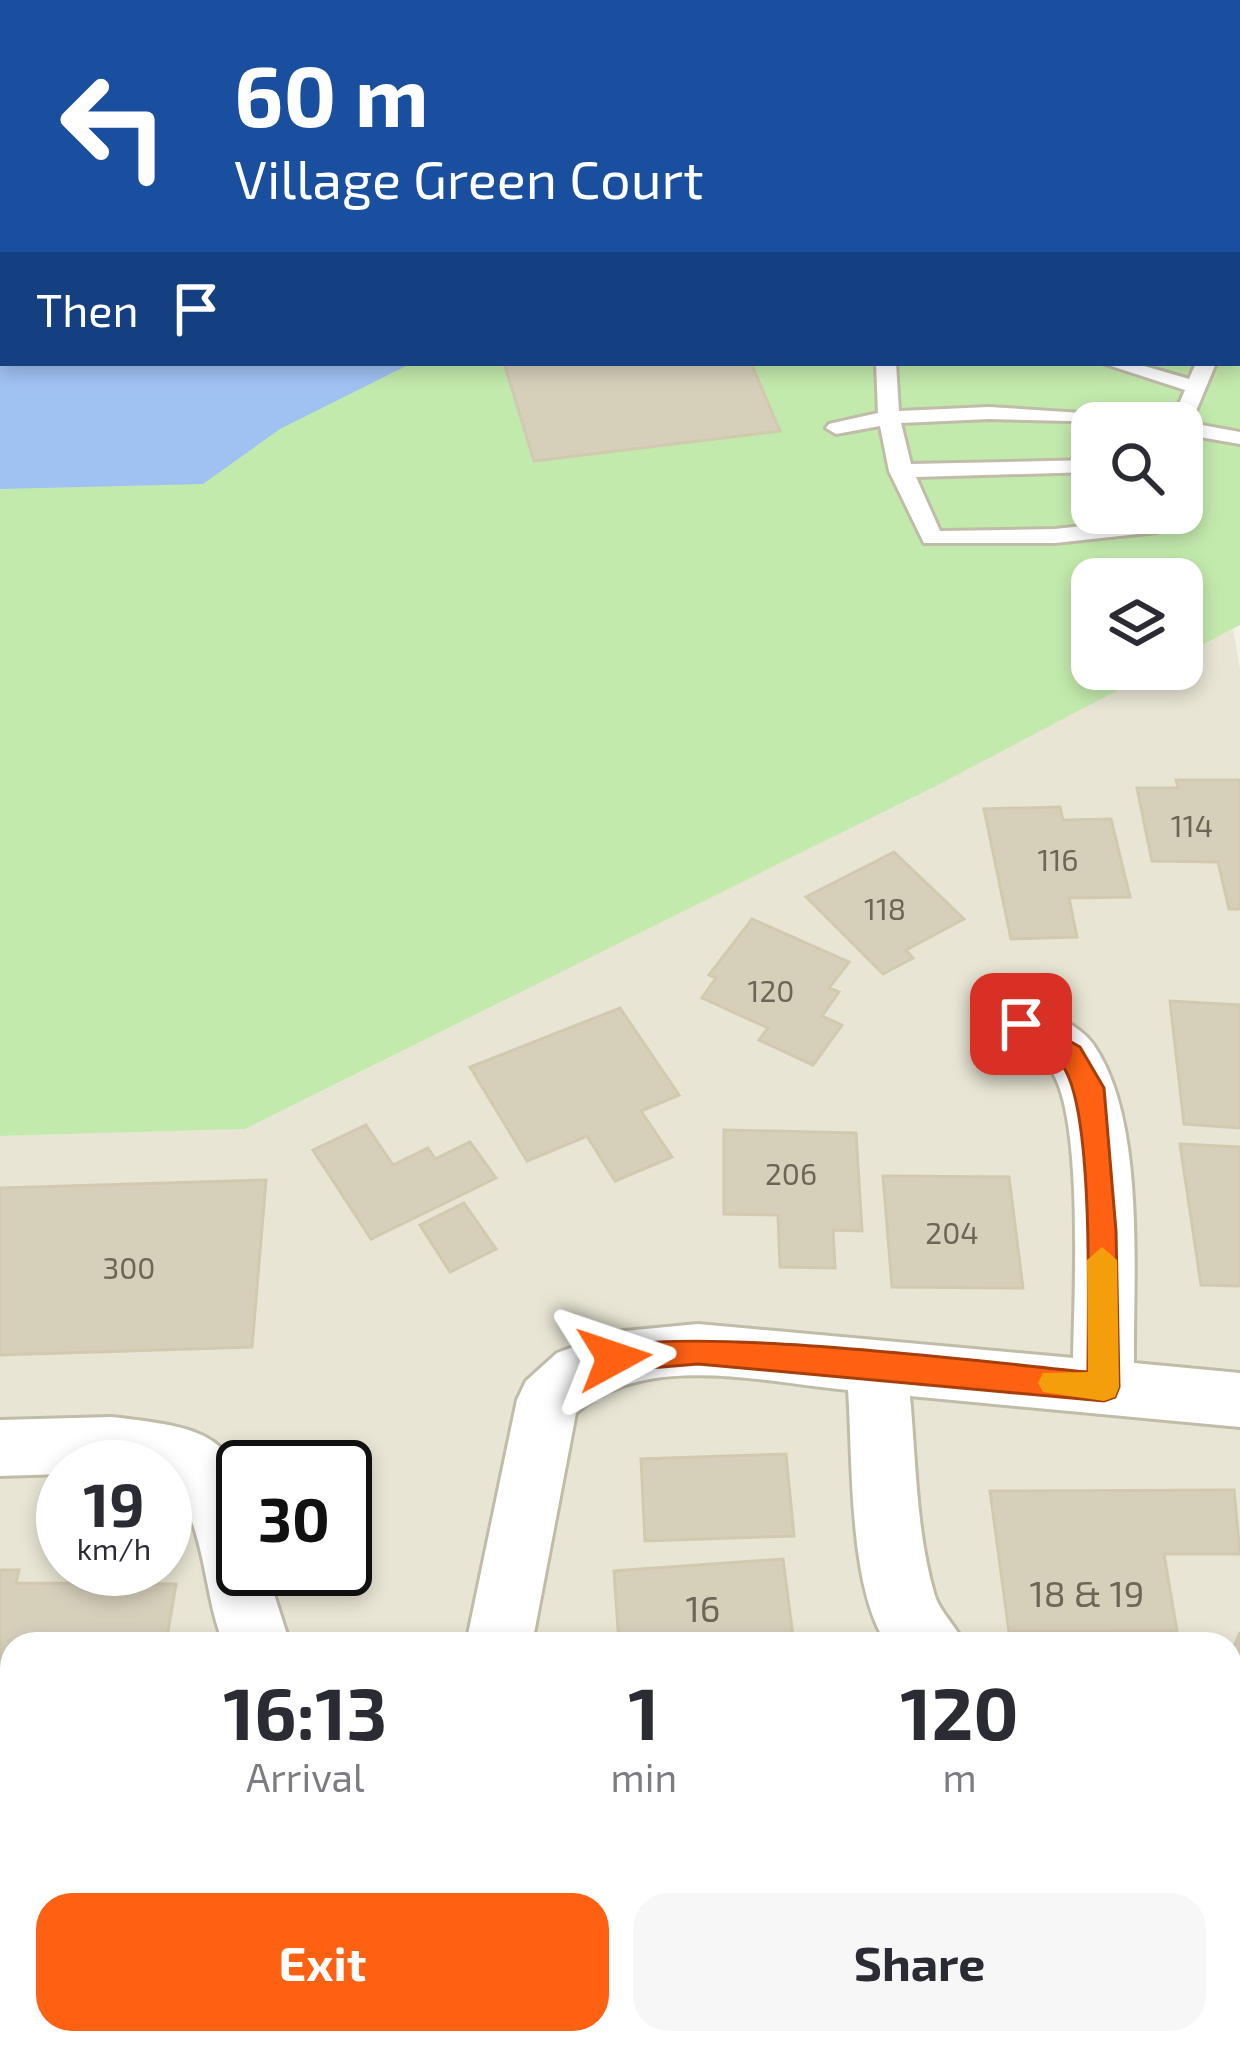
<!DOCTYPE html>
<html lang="en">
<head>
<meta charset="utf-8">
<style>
	:root { --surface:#fff; --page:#f7f7f7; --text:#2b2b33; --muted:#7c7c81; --accent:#ff6112 }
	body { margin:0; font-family:"Exo 2",sans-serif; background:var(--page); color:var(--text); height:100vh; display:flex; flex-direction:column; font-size:45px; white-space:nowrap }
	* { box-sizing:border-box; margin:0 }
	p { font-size:39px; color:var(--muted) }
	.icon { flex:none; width:66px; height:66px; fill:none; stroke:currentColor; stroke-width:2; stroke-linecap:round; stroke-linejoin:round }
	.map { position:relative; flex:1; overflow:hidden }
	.panel { position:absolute; left:0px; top:1632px; width:1242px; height:423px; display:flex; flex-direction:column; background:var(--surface); border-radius:36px 36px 0 0; box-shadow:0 6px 18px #0003 }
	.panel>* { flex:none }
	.guide { position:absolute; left:0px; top:0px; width:1242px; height:366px; box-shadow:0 6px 18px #0003; background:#1a4fa0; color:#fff; overflow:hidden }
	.tools { position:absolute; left:1071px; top:402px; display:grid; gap:24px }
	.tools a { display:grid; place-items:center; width:132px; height:132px; border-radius:24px; background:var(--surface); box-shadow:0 6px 18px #0003; font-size:60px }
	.speed { position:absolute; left:36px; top:1440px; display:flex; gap:24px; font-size:60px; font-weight:700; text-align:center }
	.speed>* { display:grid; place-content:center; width:156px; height:156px; border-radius:50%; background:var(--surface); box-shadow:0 6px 18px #0003; line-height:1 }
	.speed small { font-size:30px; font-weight:400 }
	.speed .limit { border:6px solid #111; border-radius:18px; background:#fff; color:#111 }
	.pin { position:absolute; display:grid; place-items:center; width:102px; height:102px; color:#fff; margin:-51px; border-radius:24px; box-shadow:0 6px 18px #0006 }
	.me { position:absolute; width:132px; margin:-66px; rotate:85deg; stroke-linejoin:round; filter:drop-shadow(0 0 9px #0008) }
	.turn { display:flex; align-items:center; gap:42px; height:252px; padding:0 36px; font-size:54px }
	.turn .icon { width:156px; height:156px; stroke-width:2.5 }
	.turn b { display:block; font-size:84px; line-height:102px }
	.then { display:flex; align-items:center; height:114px; padding:0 36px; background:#0003; gap:24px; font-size:45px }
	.eta { display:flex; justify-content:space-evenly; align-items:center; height:204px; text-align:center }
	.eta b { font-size:72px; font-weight:700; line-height:84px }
	.button { display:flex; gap:24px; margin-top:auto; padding:24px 36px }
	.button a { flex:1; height:138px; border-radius:36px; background:var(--accent); color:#fff; font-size:48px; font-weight:700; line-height:138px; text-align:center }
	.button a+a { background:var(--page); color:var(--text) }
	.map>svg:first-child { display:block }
	.residential { fill:#e8e5d4; fill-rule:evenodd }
	.green { fill:#c3eaad; fill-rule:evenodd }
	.water { fill:#a0c2f3 }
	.building { fill:#d6d0bb; stroke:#d1caae; stroke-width:3 }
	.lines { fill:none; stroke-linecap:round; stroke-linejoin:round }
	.service-casing { stroke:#c0bca8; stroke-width:6 }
	.minor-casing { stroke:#c0bca8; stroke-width:6 }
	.service { fill:#fff; fill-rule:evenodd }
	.minor { fill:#fff; fill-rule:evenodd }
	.route { fill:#ff6112; stroke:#a63f0c; stroke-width:3 }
	.slow { fill:#f59e0b }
	.labels { text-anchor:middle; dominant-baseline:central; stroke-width:9; stroke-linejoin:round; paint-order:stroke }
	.number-label { font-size:30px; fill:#6b6656 }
	.near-number-label { font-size:36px; fill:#6b6656 }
</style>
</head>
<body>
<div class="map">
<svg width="1240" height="2054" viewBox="0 0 1240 2054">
	<rect width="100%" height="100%" fill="#f4f2e6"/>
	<path class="residential" d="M 1233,629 L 1240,669 L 1240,2054 L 989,2054 L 970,2043 L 1230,2043 L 1230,1644 L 12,1644 L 12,1850 L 0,1850 L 0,1136 L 245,1129 L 914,797 L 1157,669 L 1182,669 L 1182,656 ZM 63,1467 L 165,1467 L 165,1569 L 63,1569 ZM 243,1467 L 345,1467 L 345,1569 L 243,1569 Z"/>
	<path class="green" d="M 0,0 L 1240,0 L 1240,625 L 1182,656 L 1182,579 L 1092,579 L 1092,669 L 1158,669 L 936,786 L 245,1129 L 0,1136 ZM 3,3 L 1239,3 L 1239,363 L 3,363 ZM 1092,423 L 1182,423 L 1182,513 L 1092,513 Z"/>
	<path class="water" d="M 0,0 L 1225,0 L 3,3 L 3,363 L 412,363 L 280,429 L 203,484 L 0,489 Z"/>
	<path class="building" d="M 504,363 L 751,363 L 780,431 L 534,461 Z
		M 1176,780 L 1240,780 L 1240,909 L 1229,909 L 1218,862 L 1152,861 L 1137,788 L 1178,788 Z
		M 1060,807 L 1063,820 L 1111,819 L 1130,897 L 1069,898 L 1077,937 L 1011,939 L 984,809 Z
		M 894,852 L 964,919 L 906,950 L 913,958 L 883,974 L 806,897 Z
		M 752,919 L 849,962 L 829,988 L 839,992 L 822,1016 L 842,1025 L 813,1065 L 759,1040 L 768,1028 L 702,998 L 716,978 L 709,975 Z
		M 1170,1001 L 1240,1005 L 1240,1128 L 1184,1124 Z
		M 620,1008 L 679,1095 L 641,1111 L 672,1157 L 615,1181 L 587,1136 L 527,1161 L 470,1067 Z
		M 366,1125 L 393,1165 L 428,1148 L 435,1159 L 470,1142 L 496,1178 L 371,1239 L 313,1150 Z
		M 724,1130 L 856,1133 L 862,1231 L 833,1230 L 835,1268 L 780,1267 L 778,1215 L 724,1214 Z
		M 1180,1144 L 1240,1147 L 1240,1286 L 1201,1285 Z
		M 883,1176 L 1009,1177 L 1023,1288 L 892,1287 Z
		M 266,1180 L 252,1347 L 0,1355 L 0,1188 Z
		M 464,1203 L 496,1249 L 450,1272 L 420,1225 Z
		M 786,1454 L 794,1536 L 645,1541 L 641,1459 Z
		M 1234,1490 L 1240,1554 L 1164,1554 L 1177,1631 L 1009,1632 L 990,1491 Z
		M 783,1559 L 794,1644 L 619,1644 L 614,1571 Z
		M 0,1570 L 19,1570 L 16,1583 L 176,1584 L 166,1644 L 12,1644 L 12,1788 L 0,1788 Z
		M 1240,1632 L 1240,1750 L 1230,1745 L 1230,1657 Z
		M 1230,1916 L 1240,1921 L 1240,2054 L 1149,2054 L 1154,2043 L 1230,2043 Z
		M 1078,2043 L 1146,2043 L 1144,2054 L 1107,2054 Z"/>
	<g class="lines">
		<g class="service-casing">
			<path id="service" d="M 1240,320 L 1240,333 L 1239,333 L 1239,320 Z
				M 876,363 L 896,363 L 899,411 L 989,407 L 1144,417 L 1154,423 L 989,419 L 901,423 L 911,464 L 1092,460 L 1092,472 L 916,477 L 940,531 L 1055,529 L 1146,519 L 1146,513 L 1168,513 L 1168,525 L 1157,532 L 1055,543 L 924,543 L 889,471 L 880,426 L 836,434 L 826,428 L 829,424 L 878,413 Z
				M 1102,363 L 1134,363 L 1189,379 L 1196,363 L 1216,363 L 1191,423 L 1240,432 L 1240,444 L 1182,434 L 1182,423 L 1171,423 L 1185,390 Z
				M 194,2043 L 260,2043 L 255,2054 L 189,2054 Z"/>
		</g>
		<g class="minor-casing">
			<path id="minor" d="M 1021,1003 C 1045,1011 1078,1023 1093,1044 C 1146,1119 1133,1275 1134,1363 L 1240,1373 L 1240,1427 L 910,1396 C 916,1461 916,1533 935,1596 C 940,1612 957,1627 964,1644 L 887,1644 C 848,1587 853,1460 848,1390 C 763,1382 644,1351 576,1413 L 532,1644 L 466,1644 L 517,1400 L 526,1381 L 557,1353 L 614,1332 L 698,1324 L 1073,1358 C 1074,1296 1084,1118 1051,1070 C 1036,1048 1007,1048 994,1024 L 1002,1009 Z
				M 111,1417 C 235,1430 243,1444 243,1569 L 266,1569 L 290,1644 L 224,1644 C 202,1594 207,1517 165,1479 L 165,1467 L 63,1467 L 63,1474 L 0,1476 L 0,1420 Z
				M 1230,1800 L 1240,1804 L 1240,1876 L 1230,1872 Z"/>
		</g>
		<use href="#service" class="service"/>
		<use href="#minor" class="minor"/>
	</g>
	<path class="route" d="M 1021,1013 L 1080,1047 L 1104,1088 L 1116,1231 L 1119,1387 L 1115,1397 L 1104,1401 L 698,1364 L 614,1371 L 603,1367 L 598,1358 C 619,1315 1025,1367 1088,1372 C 1088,1309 1094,1115 1064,1068 C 1054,1052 1028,1041 1012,1031 L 1008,1024 Z"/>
	<path class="slow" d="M 1102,1247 L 1117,1260 L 1119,1387 L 1115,1397 L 1104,1401 L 1043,1392 L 1038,1383 L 1043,1373 L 1088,1372 L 1087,1260 Z"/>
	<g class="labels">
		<g class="number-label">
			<text x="1192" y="825">114</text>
			<text x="1058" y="859">116</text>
			<text x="885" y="908">118</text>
			<text x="771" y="990">120</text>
			<text x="791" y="1173">206</text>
			<text x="952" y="1232">204</text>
			<text x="129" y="1267">300</text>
		</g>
		<g class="near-number-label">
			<text x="1087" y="1592">18 &amp; 19</text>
			<text x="703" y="1607">16</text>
		</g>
	</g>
</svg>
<div class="tools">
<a><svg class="icon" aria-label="search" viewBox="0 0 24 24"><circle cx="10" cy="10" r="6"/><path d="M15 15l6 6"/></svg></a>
<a><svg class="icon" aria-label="layers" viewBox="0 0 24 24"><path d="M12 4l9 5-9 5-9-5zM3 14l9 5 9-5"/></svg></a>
</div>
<div class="speed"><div>19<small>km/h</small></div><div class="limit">30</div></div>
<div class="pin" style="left:1021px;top:1024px;background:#d93025"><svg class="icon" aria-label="arrive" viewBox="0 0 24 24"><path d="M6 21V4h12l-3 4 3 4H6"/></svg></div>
<svg class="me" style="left:614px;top:1358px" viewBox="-20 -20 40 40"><path d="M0-17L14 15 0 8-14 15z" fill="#ff6112" stroke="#fff" stroke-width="4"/></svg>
<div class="guide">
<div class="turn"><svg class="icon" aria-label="left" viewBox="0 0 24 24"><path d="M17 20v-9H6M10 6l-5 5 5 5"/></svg><div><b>60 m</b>Village Green Court</div></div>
<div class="then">Then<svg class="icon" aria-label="arrive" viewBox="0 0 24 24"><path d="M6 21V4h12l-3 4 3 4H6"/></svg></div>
</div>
<section class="panel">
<div class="eta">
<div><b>16:13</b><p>Arrival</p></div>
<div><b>1</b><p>min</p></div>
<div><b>120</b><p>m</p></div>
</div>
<div class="button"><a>Exit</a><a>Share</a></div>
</section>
</div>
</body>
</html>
